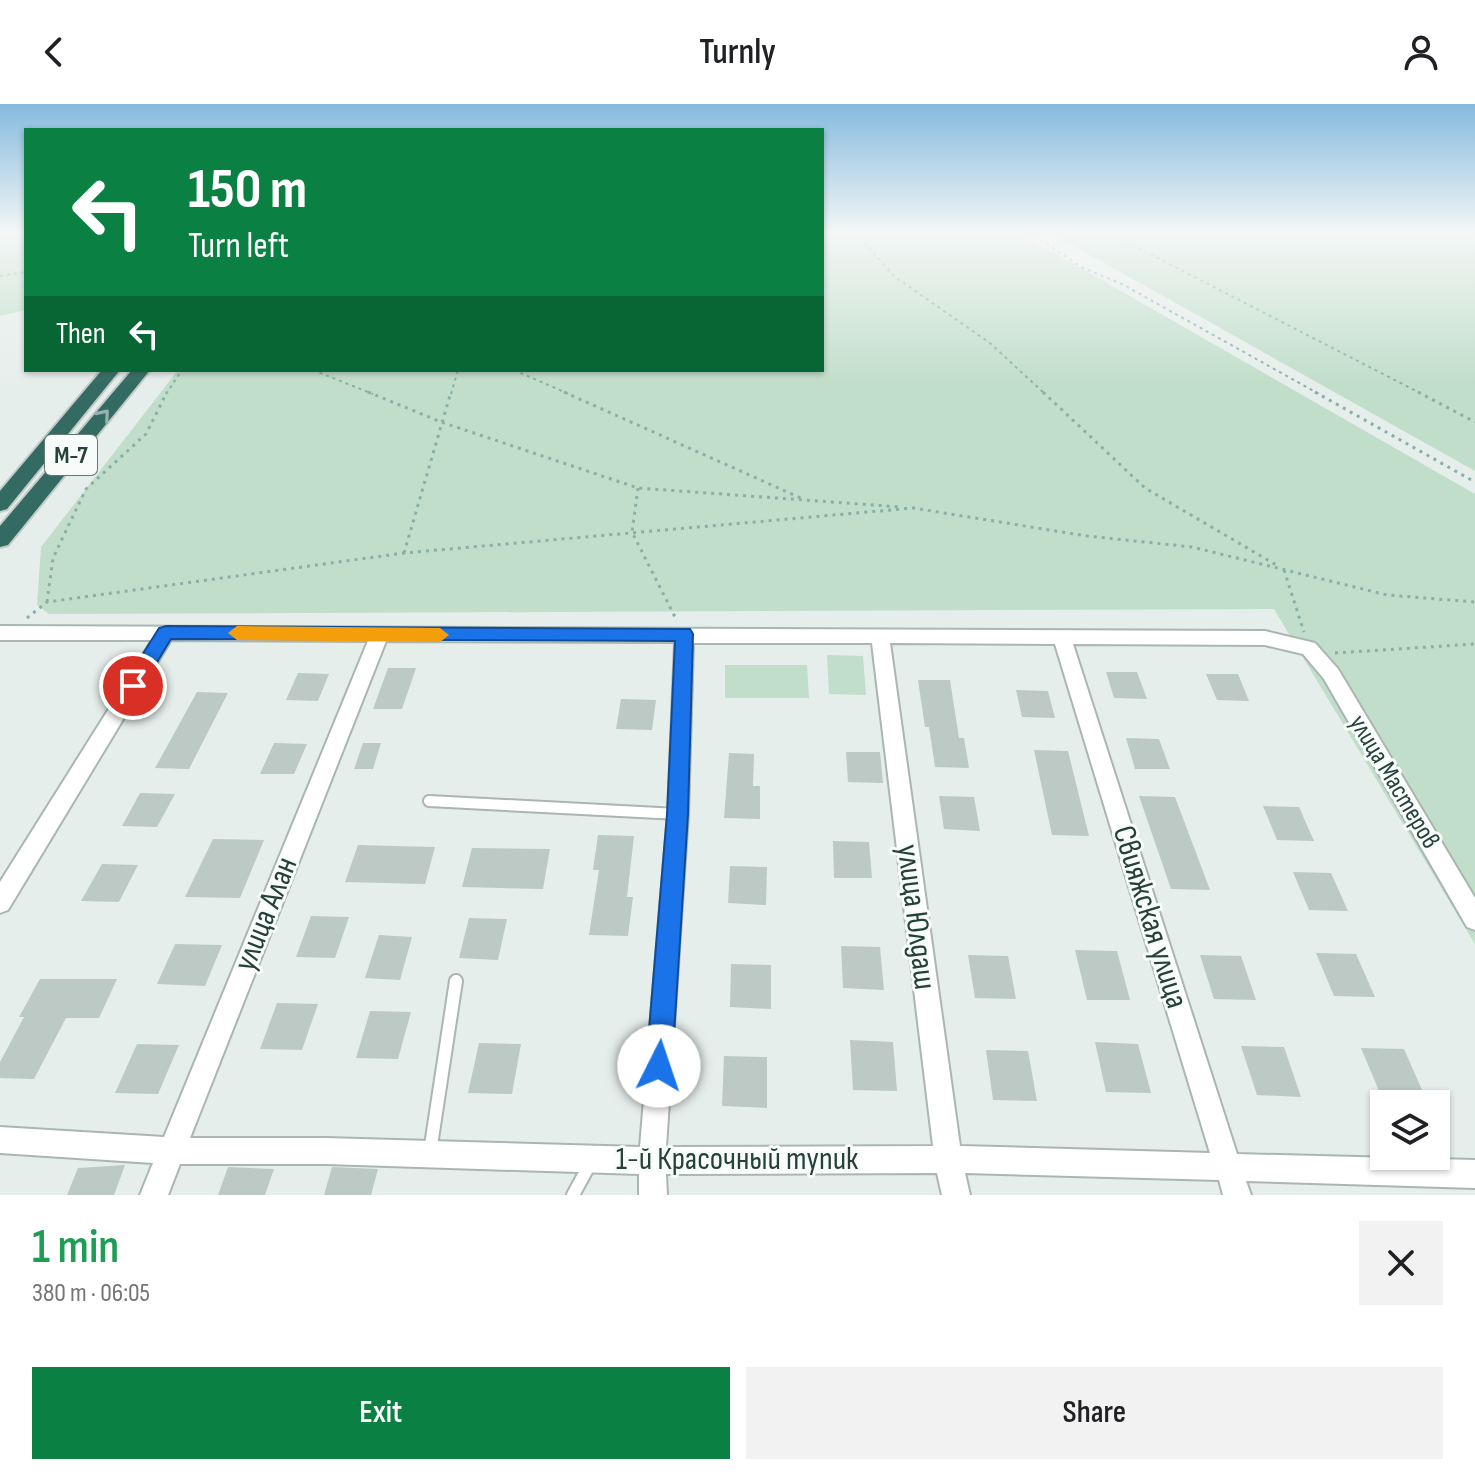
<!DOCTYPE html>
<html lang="en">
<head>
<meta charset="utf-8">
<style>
	:root { --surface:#fff; --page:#f2f2f2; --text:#202124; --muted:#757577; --accent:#0b8043 }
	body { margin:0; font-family:"Sofia Sans Condensed",sans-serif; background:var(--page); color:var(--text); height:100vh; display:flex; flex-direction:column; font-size:30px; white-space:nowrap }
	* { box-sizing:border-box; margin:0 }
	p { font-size:26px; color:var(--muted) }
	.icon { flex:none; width:44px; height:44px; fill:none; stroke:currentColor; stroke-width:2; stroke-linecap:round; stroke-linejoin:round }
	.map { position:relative; height:1091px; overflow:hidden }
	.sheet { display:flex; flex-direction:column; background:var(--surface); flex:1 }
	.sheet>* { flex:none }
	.hud { position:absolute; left:24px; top:24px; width:800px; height:244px; border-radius:0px; box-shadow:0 2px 6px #0004; background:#0b8043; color:#fff; overflow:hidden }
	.fabs { position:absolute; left:1370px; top:986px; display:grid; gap:16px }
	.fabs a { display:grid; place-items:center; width:80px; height:80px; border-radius:0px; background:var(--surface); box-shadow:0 2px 6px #0004; font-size:40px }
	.pin { position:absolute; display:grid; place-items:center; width:68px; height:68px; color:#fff; margin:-34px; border:4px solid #fff; border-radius:50%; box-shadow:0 2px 8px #0007 }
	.me { position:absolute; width:88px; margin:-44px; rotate:4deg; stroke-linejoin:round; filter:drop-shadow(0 0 6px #0008) }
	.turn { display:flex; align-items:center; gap:28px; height:168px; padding:0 32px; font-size:36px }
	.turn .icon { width:104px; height:104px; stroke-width:2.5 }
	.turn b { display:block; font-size:56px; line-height:68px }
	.then { display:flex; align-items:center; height:76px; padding:0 32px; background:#0003; gap:16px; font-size:30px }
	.round { display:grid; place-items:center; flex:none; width:84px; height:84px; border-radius:0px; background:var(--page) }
	.head { display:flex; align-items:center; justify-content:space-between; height:136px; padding:0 32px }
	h1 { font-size:48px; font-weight:600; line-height:60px; color:#1e9e55 }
	.primary-button { display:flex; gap:16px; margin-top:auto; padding:16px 32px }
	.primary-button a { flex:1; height:92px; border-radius:0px; background:var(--accent); color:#fff; font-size:32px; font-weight:600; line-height:92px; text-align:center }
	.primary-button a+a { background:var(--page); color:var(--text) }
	header { display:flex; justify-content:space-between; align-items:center; height:104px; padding:0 32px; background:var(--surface); font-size:36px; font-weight:600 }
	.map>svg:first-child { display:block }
	.green { fill:#c1deca }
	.building { fill:#bcc9c4 }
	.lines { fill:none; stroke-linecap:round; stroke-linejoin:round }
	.lane-far1-casing { stroke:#a9b6b2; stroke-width:14 }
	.lane-casing { stroke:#a9b6b2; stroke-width:16 }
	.street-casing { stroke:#a9b6b2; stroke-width:4 }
	.highway-casing { stroke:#c2cac8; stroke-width:4 }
	.path-far1 { stroke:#89b0a6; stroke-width:2; stroke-dasharray:3 4; stroke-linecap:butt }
	.path { stroke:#89b0a6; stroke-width:3; stroke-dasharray:3 5; stroke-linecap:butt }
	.lane-far1 { stroke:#fff; stroke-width:10 }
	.lane { stroke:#fff; stroke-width:12 }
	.street { fill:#fff; fill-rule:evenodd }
	.highway { fill:#336b62; fill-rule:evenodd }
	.oneway { stroke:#95b3ae }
	.route { fill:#1a73e8; stroke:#114b97; stroke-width:2 }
	.slow { fill:#f59e0b }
	.labels { text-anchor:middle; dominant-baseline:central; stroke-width:6; stroke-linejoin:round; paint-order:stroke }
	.shield { fill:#f7fbf9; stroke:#657873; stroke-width:2 }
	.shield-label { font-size:24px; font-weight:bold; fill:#26403a }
	.street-label { font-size:26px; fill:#26403a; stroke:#f7fbf9 }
	.near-street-label { font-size:32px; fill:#26403a; stroke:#f7fbf9 }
</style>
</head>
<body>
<header><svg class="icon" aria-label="back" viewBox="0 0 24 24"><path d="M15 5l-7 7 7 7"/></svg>Turnly<svg class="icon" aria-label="person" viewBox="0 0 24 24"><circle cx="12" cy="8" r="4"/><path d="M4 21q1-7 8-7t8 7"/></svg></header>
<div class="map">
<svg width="1475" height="1091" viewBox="0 0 1475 1091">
	<rect width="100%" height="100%" fill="#e6eeeb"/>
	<path class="green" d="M 0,128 L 26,128 L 26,206 L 0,212 Z
		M 822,128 L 1018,128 L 1475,390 L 1475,840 L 1274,505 L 49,510 L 37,501 L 41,443 L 178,266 L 822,266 Z
		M 1049,128 L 1087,128 L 1100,134 L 1119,128 L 1475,128 L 1475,367 Z
		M 827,551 L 863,552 L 866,591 L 829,590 Z
		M 725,561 L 807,561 L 809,594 L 725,594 Z"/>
	<path class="building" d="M 388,564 L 416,564 L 402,605 L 373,605 Z
		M 1106,568 L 1137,568 L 1147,595 L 1114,594 Z
		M 298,569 L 329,570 L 318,597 L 286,596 Z
		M 1206,570 L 1238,570 L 1249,597 L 1217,596 Z
		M 918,576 L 950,576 L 959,634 L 964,634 L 969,664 L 935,663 L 929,623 L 925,623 Z
		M 1016,586 L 1048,587 L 1055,614 L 1022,613 Z
		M 197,588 L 228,589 L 189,665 L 155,664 Z
		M 621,595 L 656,596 L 652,626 L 616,625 Z
		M 1126,634 L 1159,635 L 1170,665 L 1135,665 Z
		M 274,639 L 307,640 L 294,670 L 260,670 Z
		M 363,639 L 381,639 L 373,665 L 354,665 Z
		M 1034,646 L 1068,647 L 1089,732 L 1052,731 Z
		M 846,648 L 880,648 L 883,679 L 848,678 Z
		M 729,649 L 754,650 L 753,682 L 760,682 L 760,715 L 724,714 Z
		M 140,689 L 175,690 L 157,723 L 122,722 Z
		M 939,692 L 974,693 L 980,727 L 944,725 Z
		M 1139,692 L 1175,693 L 1210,786 L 1171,785 Z
		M 1263,702 L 1299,703 L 1314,737 L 1277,736 Z
		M 598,731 L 634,732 L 627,793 L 633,793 L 628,832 L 589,831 L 599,766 L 593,766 Z
		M 213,735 L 264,736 L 240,794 L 185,793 Z
		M 833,737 L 869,738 L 872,774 L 834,774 Z
		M 358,741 L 393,742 L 435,743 L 425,780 L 345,778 Z
		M 472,744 L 550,745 L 543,785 L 462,783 Z
		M 102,760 L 138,761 L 119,798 L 81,797 Z
		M 730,762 L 767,763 L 766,801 L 728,799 Z
		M 1293,768 L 1331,769 L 1348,807 L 1309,806 Z
		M 311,812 L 349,813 L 335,854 L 296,853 Z
		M 469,814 L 507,815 L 498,856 L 459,854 Z
		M 379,831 L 412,833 L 400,876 L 365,874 Z
		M 175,840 L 222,841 L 205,882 L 157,880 Z
		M 841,842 L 880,843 L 884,886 L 843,884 Z
		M 1075,846 L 1117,847 L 1130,896 L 1087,896 Z
		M 1316,849 L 1356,850 L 1375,893 L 1334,892 Z
		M 968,851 L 1008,852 L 1016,895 L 975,894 Z
		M 1200,851 L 1241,852 L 1256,896 L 1214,895 Z
		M 731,860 L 771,861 L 771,905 L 730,903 Z
		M 40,875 L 117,875 L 99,914 L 66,914 L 34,975 L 0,974 L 0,958 L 24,913 L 19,913 Z
		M 277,899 L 318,900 L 302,946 L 260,945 Z
		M 370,907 L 411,908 L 398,955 L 356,954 Z
		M 850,936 L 893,938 L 897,987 L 853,986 Z
		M 1095,938 L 1138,940 L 1151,989 L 1106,988 Z
		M 479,939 L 521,940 L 512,990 L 468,989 Z
		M 137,940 L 179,941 L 158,990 L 115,989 Z
		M 1241,942 L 1284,943 L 1301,993 L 1257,991 Z
		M 1361,944 L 1404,945 L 1426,995 L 1382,994 Z
		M 986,946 L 1028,947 L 1037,997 L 993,996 Z
		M 724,952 L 767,953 L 767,1004 L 722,1002 Z
		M 125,1061 L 114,1091 L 67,1091 L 78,1064 Z
		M 228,1063 L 274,1065 L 265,1091 L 218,1091 Z
		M 332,1063 L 378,1065 L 371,1091 L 324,1091 Z"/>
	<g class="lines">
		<g class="lane-far1-casing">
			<path id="lane-far1" d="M 429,697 L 678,710"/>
		</g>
		<g class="lane-casing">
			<path id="lane" d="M 430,1048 L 456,877
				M 573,1091 L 591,1058"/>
		</g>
		<g class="street-casing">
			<path id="street" d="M 0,522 L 1265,527 L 1315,539 L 1338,565 L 1475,794 L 1475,826 L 1467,823 L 1324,575 L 1303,550 L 1265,541 L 1073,540 L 1237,1050 L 1475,1056 L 1475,1084 L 1246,1077 L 1251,1091 L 1223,1091 L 1219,1076 L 965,1069 L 970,1091 L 942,1091 L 937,1069 L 666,1070 L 667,1091 L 639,1091 L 639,1070 L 326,1060 L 180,1060 L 168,1091 L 140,1091 L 153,1059 L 0,1049 L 0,1023 L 164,1033 L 368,537 L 171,536 L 8,806 L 0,809 L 0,778 L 152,536 L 0,536 ZM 386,537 L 675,538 L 668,710 L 640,1043 L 326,1034 L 190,1034 ZM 693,539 L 872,539 L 933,1042 L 666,1043 L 688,710 ZM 890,539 L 1055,540 L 1210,1049 L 960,1042 Z"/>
		</g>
		<g class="highway-casing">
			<path id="highway" d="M 102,266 L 120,266 L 7,405 L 0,407 L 0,387 Z
				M 132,266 L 150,266 L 8,441 L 0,443 L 0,422 Z"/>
		</g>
		<path class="path-far1" d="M 855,128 L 895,173 L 990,239 L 1045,290
			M 1029,128 L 1081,163 L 1122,180 L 1319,290
			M 1107,128 L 1422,290
			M 0,172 L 26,168
			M 313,266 L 373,290
			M 514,266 L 569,290
			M 166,290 L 182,266
			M 451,290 L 458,266"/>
		<path class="path" d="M 368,288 L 441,318 L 638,384 L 901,403
			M 564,288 L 803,395
			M 1043,288 L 1145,384 L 1278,462
			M 1315,288 L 1475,378
			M 1418,288 L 1475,318
			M 638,384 L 632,428 L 677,517
			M 404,449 L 451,288
			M 1284,466 L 1304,528
			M 47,498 L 53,454 L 86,385 L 146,330 L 167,288
			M 27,514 L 47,498 L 404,449 L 913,404 L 1087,432 L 1192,443 L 1387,491 L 1475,498
			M 1335,549 L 1475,540"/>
		<use href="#lane-far1" class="lane-far1"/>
		<use href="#lane" class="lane"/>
		<use href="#street" class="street"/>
		<use href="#highway" class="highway"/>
	</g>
	<defs><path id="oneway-chevron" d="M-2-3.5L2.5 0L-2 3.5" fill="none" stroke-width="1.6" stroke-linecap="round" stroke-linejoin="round" transform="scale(2)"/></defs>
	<use class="oneway" href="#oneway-chevron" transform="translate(104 311) rotate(-50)"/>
	<linearGradient id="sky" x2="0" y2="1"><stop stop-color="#85bade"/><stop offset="0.46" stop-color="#f4f7f6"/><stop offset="1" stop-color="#f4f7f6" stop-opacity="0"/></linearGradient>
	<rect width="1475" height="280" fill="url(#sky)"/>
	<path class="route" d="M 166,522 L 690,525 L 693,530 L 688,710 L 672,962 L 668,971 L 659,975 L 650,971 L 646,962 L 667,710 L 675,537 L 171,535 L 139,588 L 126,588 L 123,582 L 126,577 L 159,524 Z"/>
	<path class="slow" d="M 237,522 L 440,524 L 449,531 L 440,538 L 237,536 L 228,529 Z"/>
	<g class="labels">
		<rect class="shield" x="45" y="331" width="52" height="40" rx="6"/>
		<g class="shield-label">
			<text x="71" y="351">М-7</text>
		</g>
		<g class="street-label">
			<text transform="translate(1394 678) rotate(59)">улица Мастеров</text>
		</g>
		<g class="near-street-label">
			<text transform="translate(266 810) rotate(-68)">улица Алан</text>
			<text transform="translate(916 813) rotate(83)">улица Юлдаш</text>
			<text transform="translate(1150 813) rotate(73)">Свияжская улица</text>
			<text x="737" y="1055">1-й Красочный тупик</text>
		</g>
	</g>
</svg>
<div class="fabs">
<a><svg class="icon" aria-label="layers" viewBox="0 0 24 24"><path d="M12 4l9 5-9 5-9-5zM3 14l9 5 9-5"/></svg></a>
</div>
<div class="pin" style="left:133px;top:582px;background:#d93025"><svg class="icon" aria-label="arrive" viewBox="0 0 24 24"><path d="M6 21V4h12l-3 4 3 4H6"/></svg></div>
<svg class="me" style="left:659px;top:962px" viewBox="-20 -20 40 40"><circle r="19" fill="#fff"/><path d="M0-13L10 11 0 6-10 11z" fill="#1a73e8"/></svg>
<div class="hud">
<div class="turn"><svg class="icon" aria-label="left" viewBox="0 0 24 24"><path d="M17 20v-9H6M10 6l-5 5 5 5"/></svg><div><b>150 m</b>Turn left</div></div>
<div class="then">Then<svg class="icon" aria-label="left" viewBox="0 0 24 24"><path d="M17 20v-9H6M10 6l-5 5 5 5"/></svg></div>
</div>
</div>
<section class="sheet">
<div class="head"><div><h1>1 min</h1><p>380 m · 06:05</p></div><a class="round"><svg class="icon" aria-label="close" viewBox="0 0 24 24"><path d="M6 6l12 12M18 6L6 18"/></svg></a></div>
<div class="primary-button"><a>Exit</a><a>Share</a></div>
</section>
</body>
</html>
